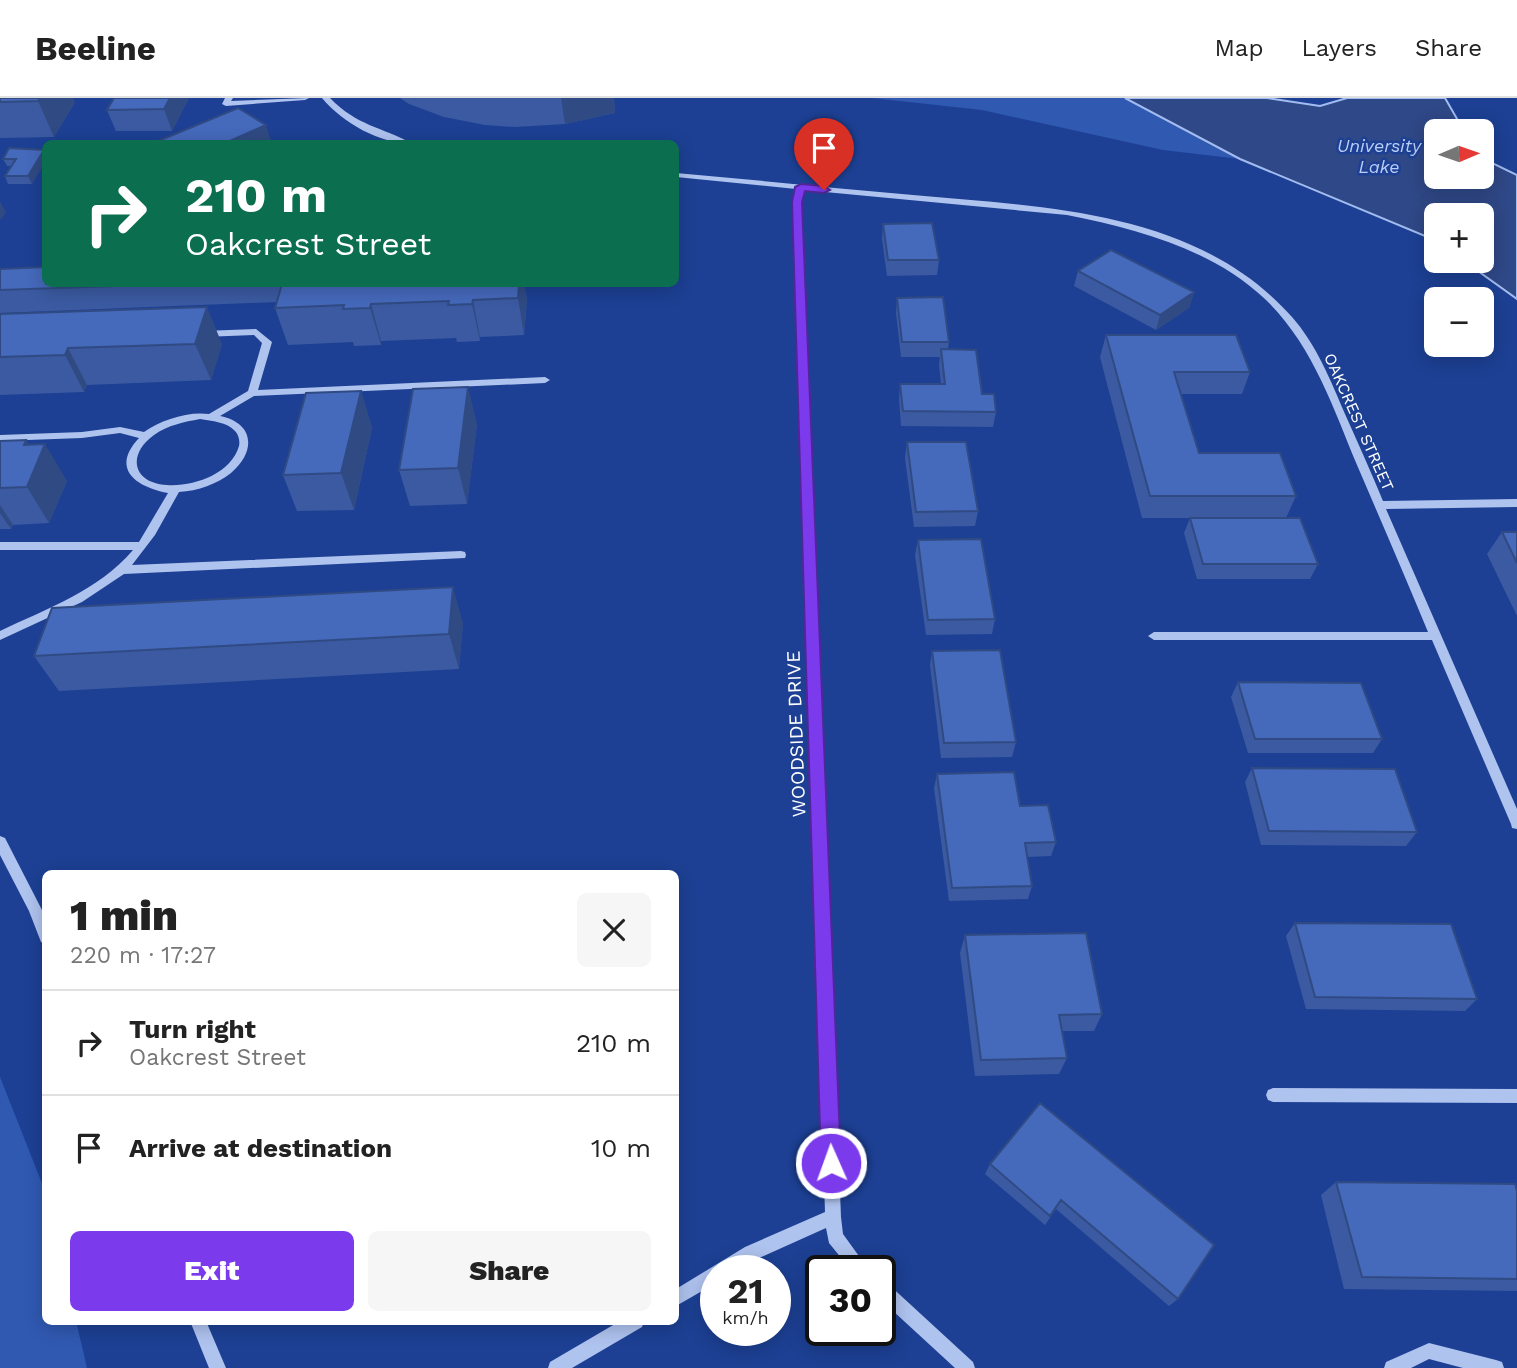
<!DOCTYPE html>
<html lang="en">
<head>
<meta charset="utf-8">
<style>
	:root { --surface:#fff; --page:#f6f6f6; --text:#222; --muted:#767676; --line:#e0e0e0; --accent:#7c3aed }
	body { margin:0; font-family:"Work Sans",sans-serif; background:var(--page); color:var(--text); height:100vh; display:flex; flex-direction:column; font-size:26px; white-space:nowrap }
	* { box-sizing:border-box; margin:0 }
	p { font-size:23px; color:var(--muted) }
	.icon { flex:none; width:38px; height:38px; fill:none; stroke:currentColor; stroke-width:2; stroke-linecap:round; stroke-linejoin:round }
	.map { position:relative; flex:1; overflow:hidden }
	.drawer { position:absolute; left:42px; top:772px; width:637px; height:455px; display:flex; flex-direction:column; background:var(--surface); border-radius:10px; box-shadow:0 4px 18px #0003 }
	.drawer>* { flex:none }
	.top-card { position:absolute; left:42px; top:42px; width:637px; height:147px; border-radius:10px; box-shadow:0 4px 18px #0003; background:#0b6e4f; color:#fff; overflow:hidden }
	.needle { width:46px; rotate:88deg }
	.tools { position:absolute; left:1424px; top:21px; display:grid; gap:14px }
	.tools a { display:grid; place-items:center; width:70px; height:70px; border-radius:10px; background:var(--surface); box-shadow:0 4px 18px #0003; font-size:35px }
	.speed { position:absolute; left:700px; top:1157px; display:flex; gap:14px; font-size:35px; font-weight:700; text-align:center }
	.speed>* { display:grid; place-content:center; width:91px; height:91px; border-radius:50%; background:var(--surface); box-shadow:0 4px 18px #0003; line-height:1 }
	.speed small { font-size:18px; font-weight:400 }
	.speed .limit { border:4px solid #111; border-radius:10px; background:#fff; color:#111 }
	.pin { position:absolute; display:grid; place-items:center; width:60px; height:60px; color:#fff; margin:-72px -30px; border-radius:50% 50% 50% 0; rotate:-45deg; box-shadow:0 0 7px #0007 }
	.pin .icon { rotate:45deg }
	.me { position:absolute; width:77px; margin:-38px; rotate:358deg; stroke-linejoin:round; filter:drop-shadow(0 0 5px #0008) }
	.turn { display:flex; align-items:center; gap:24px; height:147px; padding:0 28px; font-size:32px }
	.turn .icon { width:91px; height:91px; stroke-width:2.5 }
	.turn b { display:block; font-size:49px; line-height:60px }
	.round { display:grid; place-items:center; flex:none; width:74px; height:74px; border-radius:10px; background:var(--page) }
	.headline { display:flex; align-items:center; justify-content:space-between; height:119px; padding:0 28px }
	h1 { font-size:42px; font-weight:800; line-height:52px }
	.primary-button { display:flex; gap:14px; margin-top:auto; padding:14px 28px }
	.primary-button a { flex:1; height:80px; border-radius:10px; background:var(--accent); color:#fff; font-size:28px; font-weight:800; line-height:80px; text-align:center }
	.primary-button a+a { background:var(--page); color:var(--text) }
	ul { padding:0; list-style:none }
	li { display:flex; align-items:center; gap:21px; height:105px; padding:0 28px; border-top:2px solid var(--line) }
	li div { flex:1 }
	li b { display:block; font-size:26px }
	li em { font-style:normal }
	header { display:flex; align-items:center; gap:42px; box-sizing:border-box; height:98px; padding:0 35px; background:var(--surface); border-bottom:2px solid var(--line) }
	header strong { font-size:33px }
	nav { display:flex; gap:38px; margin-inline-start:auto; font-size:24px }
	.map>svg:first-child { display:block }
	.green { fill:#3059b2 }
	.water { fill:#2f4887; stroke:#a2bcf0; stroke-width:2 }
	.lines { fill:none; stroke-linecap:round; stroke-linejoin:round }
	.minor { fill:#afc3ef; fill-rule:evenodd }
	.wall { fill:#3b5aa1 }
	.shaded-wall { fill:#304a83 }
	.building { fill:#4569bb; stroke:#304a83; stroke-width:2 }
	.route { fill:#7c3aed; stroke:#51269a; stroke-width:2 }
	.labels { text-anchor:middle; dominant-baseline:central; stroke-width:5; stroke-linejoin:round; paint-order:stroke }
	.far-street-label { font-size:16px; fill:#fff; stroke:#1d4094 }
	.far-water-label { font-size:18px; font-style:italic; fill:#bbcef5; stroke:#1d4094 }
	.street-label { font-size:19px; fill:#fff; stroke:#1d4094 }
</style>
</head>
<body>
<header>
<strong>Beeline</strong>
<nav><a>Map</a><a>Layers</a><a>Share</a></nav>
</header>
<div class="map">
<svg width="1517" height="1270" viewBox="0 0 1517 1270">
	<rect width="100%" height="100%" fill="#1d4094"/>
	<path class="green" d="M 872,0 L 1125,0 L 1240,61 L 1163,52 L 982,12 Z
		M 0,979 L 45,1093 L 46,1223 L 76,1223 L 87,1270 L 0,1270 Z"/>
	<path class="water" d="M 1125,0 L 1267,0 L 1320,8 L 1347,0 L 1445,0 L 1464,33 L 1437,33 L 1437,79 L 1482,79 L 1482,60 L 1517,77 L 1517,201 L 1464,163 L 1482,163 L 1482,117 L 1437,117 L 1437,143 L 1240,61 Z"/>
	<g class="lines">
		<path class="minor" d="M 225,0 L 233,0 L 231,3 L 309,0 L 305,2 L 226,8 L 222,6 Z
			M 322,0 L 330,0 C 357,28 382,29 413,46 C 380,46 343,25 322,0 Z
			M 676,75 C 755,82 834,90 913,97 C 1045,109 1197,112 1292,219 C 1316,246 1331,283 1345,316 C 1358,345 1371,374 1383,403 L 1517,401 L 1517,409 L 1386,411 L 1517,711 L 1517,731 L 1512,730 L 1511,726 L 1432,542 L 1154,542 L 1148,538 L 1154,534 L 1428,534 C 1405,478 1381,423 1357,367 C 1333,309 1312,246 1265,201 C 1212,151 1137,131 1067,117 L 804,92 L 801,104 L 841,1119 L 843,1136 L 869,1172 L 851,1172 L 829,1145 L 826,1130 L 757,1161 L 737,1172 L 716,1172 L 716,1185 L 676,1208 L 676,1191 L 745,1149 L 825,1114 L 793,104 L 796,91 L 676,79 Z
			M 256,231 L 272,244 L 258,292 L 545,279 L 550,282 L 545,285 L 254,298 L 220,318 C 255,325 256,354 231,375 C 217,386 198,393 179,394 L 155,437 L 132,467 L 461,453 L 465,454 L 466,457 L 465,460 L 124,476 L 82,504 L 0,542 L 0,533 C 48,510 98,493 133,452 L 0,452 L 0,444 L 139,444 L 168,395 C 136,389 110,371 139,340 L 120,335 L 82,340 L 0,343 L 0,337 L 82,334 L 120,329 L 144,334 C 161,322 188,313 209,316 L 248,293 L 262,245 L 254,237 L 203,239 L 198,236 L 203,233 ZM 200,321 C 212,323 227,324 235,333 C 239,337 240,344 239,348 C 231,376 193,389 167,387 C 132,385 127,356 154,337 C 168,327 184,324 200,321 Z
			M 0,738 L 5,740 L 42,812 L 46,821 L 46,846 L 41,844 L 29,813 L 0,757 Z
			M 1273,990 L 1517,991 L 1517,1005 L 1273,1004 L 1268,1002 L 1266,997 L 1268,992 Z
			M 880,1182 L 886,1184 L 973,1264 L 975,1270 L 955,1270 L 880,1201 Z
			M 190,1223 L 206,1223 L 226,1270 L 209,1270 Z
			M 620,1223 L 644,1223 L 642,1229 L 572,1270 L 548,1270 L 550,1264 Z
			M 1429,1245 L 1496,1262 L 1502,1264 L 1504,1270 L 1463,1270 L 1429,1261 L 1411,1270 L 1384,1270 L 1386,1264 Z"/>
	</g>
	<path class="wall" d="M 0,0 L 75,4 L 54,39 L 0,40 Z
		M 189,0 L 172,33 L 116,33 L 107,12 Z
		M 400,0 L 614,0 L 615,15 L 565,26 L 515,29 L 485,27 L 444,19 L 409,6 Z
		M 46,54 L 32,86 L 8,86 L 5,78 L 11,68 L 7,68 L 3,61 Z
		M 883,126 L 939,162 L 937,177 L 887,178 L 882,141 Z
		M 0,171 L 46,186 L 524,186 L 527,202 L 524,237 L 480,239 L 480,243 L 457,244 L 456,240 L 381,243 L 381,247 L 354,248 L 353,244 L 288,247 L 275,210 L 277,204 L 0,215 Z
		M 1078,173 L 1194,194 L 1189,210 L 1156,232 L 1074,188 Z
		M 897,200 L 949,244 L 948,251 L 996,314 L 993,329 L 901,328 L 899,301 L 900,286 L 941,286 L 939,267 L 940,259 L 901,259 L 896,215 Z
		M 0,216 L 222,246 L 211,282 L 87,287 L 84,294 L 0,297 Z
		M 1106,237 L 1250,274 L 1242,296 L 1181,296 L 1199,355 L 1296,398 L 1286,420 L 1318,466 L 1310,481 L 1197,481 L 1184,435 L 1190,420 L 1231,420 L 1142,420 L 1100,259 Z
		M 361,293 L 372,330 L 354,412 L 297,413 L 283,377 Z
		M 477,326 L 467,406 L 410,408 L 399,372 Z
		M 26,342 L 28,346 L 67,383 L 49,425 L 13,427 L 11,431 L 0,431 L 0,343 Z
		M 907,344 L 978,413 L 975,428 L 914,429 L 905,360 Z
		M 1502,434 L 1517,434 L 1517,518 L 1487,456 Z
		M 918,442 L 995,521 L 992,536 L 926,537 L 915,457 Z
		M 463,525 L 459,571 L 59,593 L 34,558 Z
		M 932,553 L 1016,644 L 1012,659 L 941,660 L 930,567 Z
		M 1238,584 L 1382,641 L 1373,655 L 1248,655 L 1231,599 Z
		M 1252,670 L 1417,734 L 1406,748 L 1261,747 L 1245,684 Z
		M 937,676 L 1020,708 L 1056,744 L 1051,758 L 1027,759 L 1032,788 L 1028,801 L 949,803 L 934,690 Z
		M 1295,825 L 1477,901 L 1465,913 L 1306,911 L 1286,838 Z
		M 965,837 L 1102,916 L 1094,933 L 1062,933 L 1067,960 L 1059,976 L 975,978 L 960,855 Z
		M 1040,1005 L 1178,1201 L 1169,1208 L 1056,1111 L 1045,1127 L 985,1076 L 990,1066 Z
		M 1336,1084 L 1517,1093 L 1517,1193 L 1344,1191 L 1321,1097 Z"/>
	<path class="shaded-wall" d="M 40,0 L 73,0 L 75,4 L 54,39 L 38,3 Z
		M 170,0 L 189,0 L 172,33 L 164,11 Z
		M 561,0 L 614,0 L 615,15 L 565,26 Z
		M 266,27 L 272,46 L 223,46 Z
		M 44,52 L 46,54 L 46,63 L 32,86 L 28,78 Z
		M 0,103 L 6,115 L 0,122 Z
		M 519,186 L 524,186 L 527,202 L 524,237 L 518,200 Z
		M 1194,194 L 1189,210 L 1156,232 L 1160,217 Z
		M 473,202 L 480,239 L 480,243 L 472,206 Z
		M 371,206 L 381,243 L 381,247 L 370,210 Z
		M 207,209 L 222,246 L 211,282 L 195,246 Z
		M 68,250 L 87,287 L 84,294 L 65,257 Z
		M 468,289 L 477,326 L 467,406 L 458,370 Z
		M 361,293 L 372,330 L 354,412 L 341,375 Z
		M 26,342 L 38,363 L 45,346 L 67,383 L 49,425 L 27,389 L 24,347 Z
		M 0,407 L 13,427 L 11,431 L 0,415 Z
		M 453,489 L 463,525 L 459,571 L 449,536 Z"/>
	<path class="building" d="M 0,0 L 40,0 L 38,3 L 0,4 Z
		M 114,0 L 170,0 L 164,11 L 107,12 Z
		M 238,10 L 266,27 L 223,46 L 151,46 Z
		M 9,50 L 44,52 L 28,78 L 5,78 L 16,61 L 3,61 Z
		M 932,125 L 939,162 L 888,162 L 883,126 Z
		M 1111,152 L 1194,194 L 1160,217 L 1078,173 Z
		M 46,169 L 46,186 L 176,186 L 0,192 L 0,171 Z
		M 282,186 L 519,186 L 518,200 L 473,202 L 472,206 L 448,207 L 449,203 L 371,206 L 370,210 L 343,211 L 344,207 L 275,210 Z
		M 943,199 L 949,244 L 902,244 L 897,200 Z
		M 207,209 L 195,246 L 68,250 L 65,257 L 0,259 L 0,216 Z
		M 1106,237 L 1236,237 L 1250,274 L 1174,274 L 1199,355 L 1280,355 L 1296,398 L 1150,398 Z
		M 941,251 L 976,252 L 982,296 L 994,296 L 996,314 L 903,313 L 900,286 L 945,286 Z
		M 468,289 L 458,370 L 399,372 L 413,291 Z
		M 361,293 L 341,375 L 283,377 L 306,295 Z
		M 26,342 L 24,347 L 45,346 L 27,389 L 0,390 L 0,343 Z
		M 907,344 L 966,344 L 978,413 L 916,414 Z
		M 1190,420 L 1300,420 L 1318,466 L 1203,466 Z
		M 1502,434 L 1517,434 L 1517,465 Z
		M 981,441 L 995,521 L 928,522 L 918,442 Z
		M 453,489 L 449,536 L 34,558 L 52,510 Z
		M 1000,552 L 1016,644 L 944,645 L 932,553 Z
		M 1238,584 L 1361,585 L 1382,641 L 1255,641 Z
		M 1252,670 L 1395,671 L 1417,734 L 1269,733 Z
		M 1014,674 L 1020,708 L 1048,707 L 1056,744 L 1025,745 L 1032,788 L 952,790 L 937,676 Z
		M 1295,825 L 1451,826 L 1477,901 L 1315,899 Z
		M 1086,835 L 1102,916 L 1059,917 L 1067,960 L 981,962 L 965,837 Z
		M 1040,1005 L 1214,1147 L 1178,1201 L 1061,1102 L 1050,1118 L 990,1066 Z
		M 1336,1084 L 1515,1086 L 1517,1093 L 1517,1181 L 1362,1179 Z"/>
	<path class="route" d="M 801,86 L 824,88 L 830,92 L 824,95 L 805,93 L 802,104 L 841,1065 L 838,1072 L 831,1075 L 824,1072 L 821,1065 L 792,104 L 795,89 Z"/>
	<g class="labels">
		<g class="far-street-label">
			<text transform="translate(1359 324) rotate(66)">OAKCREST STREET</text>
		</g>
		<g class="far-water-label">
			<text x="1379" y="47">University<tspan x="1379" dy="21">Lake</tspan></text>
		</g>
		<g class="street-label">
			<text transform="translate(796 636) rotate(-92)">WOODSIDE DRIVE</text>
		</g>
	</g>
</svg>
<div class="tools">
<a><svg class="needle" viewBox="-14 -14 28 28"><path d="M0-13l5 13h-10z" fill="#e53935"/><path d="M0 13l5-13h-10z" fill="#767676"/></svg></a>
<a>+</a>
<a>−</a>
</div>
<div class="speed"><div>21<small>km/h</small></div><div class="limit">30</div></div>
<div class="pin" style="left:824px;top:92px;background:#d93025"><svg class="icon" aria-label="arrive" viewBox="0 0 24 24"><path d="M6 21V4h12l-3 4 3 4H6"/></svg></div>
<svg class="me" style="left:831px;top:1065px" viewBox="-20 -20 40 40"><circle r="17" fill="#7c3aed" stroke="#fff" stroke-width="3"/><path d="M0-11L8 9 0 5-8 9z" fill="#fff"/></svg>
<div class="top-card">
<div class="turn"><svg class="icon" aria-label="right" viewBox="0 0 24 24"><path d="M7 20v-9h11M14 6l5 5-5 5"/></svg><div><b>210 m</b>Oakcrest Street</div></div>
</div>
<section class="drawer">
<div class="headline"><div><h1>1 min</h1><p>220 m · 17:27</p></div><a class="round"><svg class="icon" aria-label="close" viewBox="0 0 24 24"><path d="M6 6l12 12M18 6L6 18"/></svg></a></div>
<ul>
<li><svg class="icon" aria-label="right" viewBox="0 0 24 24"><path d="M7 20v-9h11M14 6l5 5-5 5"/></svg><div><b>Turn right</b><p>Oakcrest Street</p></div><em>210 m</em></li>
<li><svg class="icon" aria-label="arrive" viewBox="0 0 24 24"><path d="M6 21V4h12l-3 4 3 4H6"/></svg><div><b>Arrive at destination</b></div><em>10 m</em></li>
</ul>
<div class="primary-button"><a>Exit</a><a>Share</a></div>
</section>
</div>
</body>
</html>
